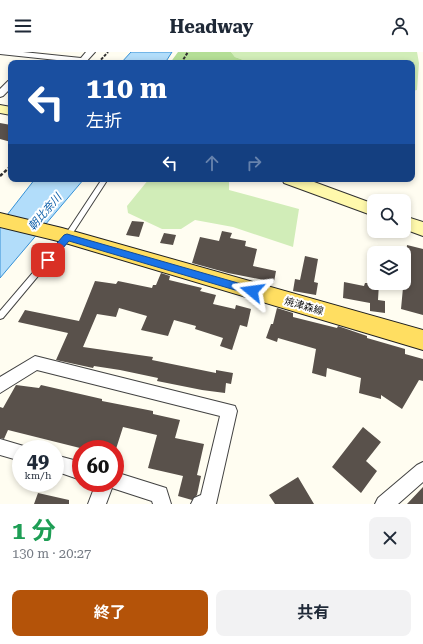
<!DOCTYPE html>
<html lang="ja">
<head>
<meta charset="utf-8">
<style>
	:root { --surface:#fff; --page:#f2f2f3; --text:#1f2937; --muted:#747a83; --accent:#b45309 }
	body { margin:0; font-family:"Roboto Serif","Noto Sans JP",serif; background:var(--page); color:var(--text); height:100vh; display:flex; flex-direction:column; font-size:15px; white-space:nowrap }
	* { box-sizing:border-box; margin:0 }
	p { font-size:13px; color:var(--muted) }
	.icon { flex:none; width:22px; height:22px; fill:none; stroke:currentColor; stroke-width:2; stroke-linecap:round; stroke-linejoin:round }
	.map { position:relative; height:452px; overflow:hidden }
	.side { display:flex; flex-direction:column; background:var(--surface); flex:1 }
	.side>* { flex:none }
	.guide { position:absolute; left:8px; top:8px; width:407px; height:122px; border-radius:8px; box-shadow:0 2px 6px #0003; background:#1a4fa0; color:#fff; overflow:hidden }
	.buttons { position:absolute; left:367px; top:142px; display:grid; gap:8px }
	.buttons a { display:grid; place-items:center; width:44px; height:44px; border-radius:8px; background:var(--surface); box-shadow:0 2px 6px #0003; font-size:20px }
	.speed { position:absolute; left:12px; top:388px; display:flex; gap:8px; font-size:20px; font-weight:700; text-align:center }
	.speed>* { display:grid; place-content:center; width:52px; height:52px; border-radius:50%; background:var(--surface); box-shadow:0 2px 6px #0003; line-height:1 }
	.speed small { font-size:10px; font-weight:400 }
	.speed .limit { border:6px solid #d22; background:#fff; color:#111 }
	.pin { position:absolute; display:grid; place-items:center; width:34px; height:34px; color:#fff; margin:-17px; border-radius:8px; box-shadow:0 2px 6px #0006 }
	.me { position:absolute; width:44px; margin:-22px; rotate:286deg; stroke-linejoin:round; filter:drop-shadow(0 0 3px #0008) }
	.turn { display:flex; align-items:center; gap:14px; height:84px; padding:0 12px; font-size:18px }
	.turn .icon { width:52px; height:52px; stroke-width:2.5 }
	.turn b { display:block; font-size:28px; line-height:34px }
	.lanes { display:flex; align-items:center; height:38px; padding:0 12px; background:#0003; justify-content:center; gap:20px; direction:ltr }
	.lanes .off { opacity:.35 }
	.round { display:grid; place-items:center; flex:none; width:42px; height:42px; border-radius:8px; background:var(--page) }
	.headline { display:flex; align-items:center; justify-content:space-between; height:68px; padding:0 12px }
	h1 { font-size:24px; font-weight:700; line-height:30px; color:#1e9e55 }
	.action { display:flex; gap:8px; margin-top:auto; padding:8px 12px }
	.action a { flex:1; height:46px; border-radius:8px; background:var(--accent); color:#fff; font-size:16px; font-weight:700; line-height:46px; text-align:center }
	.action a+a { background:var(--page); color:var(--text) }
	header { display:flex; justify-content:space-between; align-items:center; height:52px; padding:0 12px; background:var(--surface); font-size:18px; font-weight:700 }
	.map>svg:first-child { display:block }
	.green { fill:#d1edb8 }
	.forest { fill:#b4de96 }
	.water { fill:#b2ddfa; stroke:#3590d6 }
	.building { fill:#59514b }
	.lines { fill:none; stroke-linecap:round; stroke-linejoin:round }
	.lane-casing { stroke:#424242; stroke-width:2 }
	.street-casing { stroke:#424242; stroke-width:2 }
	.secondary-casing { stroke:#313131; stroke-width:2 }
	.primary-casing { stroke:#202020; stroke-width:2 }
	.path-far1 { stroke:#313131; stroke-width:2; stroke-dasharray:3 1.5; stroke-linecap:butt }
	.path { stroke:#313131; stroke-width:2.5; stroke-dasharray:3.5 2; stroke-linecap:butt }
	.lane { fill:#fff; fill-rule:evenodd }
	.street { fill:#fff; fill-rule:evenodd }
	.secondary { fill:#fff9ac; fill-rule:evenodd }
	.primary { fill:#ffde61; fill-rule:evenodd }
	.route { fill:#1a73e8; stroke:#114b97 }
	.labels { text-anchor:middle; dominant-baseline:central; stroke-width:4; stroke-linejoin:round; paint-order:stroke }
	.street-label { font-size:10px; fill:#0f0f0f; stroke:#fff }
	.water-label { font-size:11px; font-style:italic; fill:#1061aa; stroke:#fff }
</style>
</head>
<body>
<header><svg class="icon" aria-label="menu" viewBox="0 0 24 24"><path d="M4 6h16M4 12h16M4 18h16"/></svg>Headway<svg class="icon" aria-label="person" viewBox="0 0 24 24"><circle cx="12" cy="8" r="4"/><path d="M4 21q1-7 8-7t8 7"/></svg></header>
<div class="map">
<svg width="423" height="452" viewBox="0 0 423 452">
	<rect width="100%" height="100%" fill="#fffdf1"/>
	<path class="green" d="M 231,0 L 417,0 L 419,11 L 417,38 L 412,39 L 412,11 L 252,11 L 235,5 Z
		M 149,127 L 255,127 L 256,128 L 229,129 L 229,138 L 299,157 L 293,195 L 233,175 L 195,168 L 181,177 L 162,177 L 128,161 L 127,154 Z"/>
	<path class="forest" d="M 178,0 L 231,0 L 235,5 L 252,11 L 170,11 Z"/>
	<path class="water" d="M 131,0 L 172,0 L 165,11 L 121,11 Z
		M 35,127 L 84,127 L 0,226 L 0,172 Z"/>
	<path class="building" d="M 0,71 L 11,73 L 11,90 L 0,87 Z
		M 132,169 L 144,170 L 139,185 L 126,183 Z
		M 222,179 L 232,181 L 230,186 L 246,189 L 245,194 L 257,197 L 253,214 L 276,219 L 274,230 L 228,221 L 192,211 L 200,185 L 219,189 Z
		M 164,181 L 176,183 L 173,193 L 160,191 Z
		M 407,193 L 423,197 L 423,263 L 401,257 Z
		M 305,204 L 318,207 L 314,230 L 318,231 L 316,243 L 293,239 L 295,227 L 300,228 Z
		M 161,221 L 170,224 L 169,228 L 202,236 L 200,239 L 216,243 L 213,252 L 235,257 L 236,253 L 251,257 L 247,275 L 240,273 L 232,298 L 220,294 L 223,286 L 195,277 L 196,274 L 174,268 L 168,284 L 141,278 L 147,264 L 119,256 L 116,265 L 97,262 L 83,295 L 153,305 L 152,308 L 216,321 L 216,318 L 233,321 L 231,332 L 226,331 L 225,341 L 202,338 L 157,329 L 158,326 L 120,318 L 94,314 L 93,316 L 56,308 L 68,281 L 18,270 L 25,258 L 79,269 L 95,229 L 116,232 L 118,229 L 152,236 L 153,233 L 156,233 Z
		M 344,230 L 364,234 L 365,231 L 379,231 L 378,248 L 385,249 L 385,261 L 370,259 L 370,251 L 343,246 Z
		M 277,256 L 293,261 L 293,265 L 337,276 L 338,274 L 367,284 L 367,286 L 405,297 L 405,302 L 423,307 L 423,329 L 419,328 L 402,357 L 381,343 L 381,347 L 359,341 L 361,326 L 327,316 L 326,325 L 312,321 L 316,297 L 278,286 L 277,290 L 266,286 L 271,272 L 273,272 Z
		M 16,333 L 39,336 L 41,333 L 102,347 L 102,349 L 153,359 L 153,362 L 180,368 L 175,386 L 204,392 L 197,423 L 201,424 L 197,443 L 192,448 L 178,444 L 183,424 L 148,416 L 157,383 L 123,375 L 116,397 L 84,397 L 8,378 L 4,387 L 0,386 L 0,355 L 3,356 Z
		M 363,375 L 381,390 L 366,409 L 377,419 L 361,441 L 332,415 Z
		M 298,425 L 314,452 L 275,452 L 269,443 Z
		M 423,435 L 423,452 L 407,452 Z
		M 38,441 L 69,448 L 69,452 L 34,452 Z"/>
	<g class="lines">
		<g class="lane-casing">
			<path id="lane" d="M 102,127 L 108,127 L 69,187 L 3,266 L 0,267 L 0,259 L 65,183 Z"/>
		</g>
		<g class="street-casing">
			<path id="street" d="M 0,0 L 23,0 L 81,6 L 86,0 L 95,0 L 85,11 L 0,2 Z
				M 11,28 L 11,36 L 3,44 L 0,45 L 0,37 L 8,29 Z
				M 35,304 L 235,354 L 237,359 L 216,452 L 191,452 L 194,446 L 201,443 L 220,364 L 37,318 L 0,341 L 0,325 Z
				M 0,387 L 27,395 L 28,397 L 21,397 L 21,409 L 0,403 Z
				M 55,403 L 81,410 L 81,428 L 55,419 Z
				M 423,410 L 423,430 L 398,452 L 375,452 L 378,446 L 417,413 Z
				M 115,420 L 166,436 L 171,452 L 153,452 L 152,449 L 112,436 L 106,452 L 88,452 L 96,431 L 115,431 Z"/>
		</g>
		<g class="secondary-casing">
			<path id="secondary" d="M 0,53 L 11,55 L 11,63 L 0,61 Z
				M 282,127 L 306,127 L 374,152 L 374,164 L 284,131 Z
				M 404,164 L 423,170 L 423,184 L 404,177 Z"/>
		</g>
		<g class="primary-casing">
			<path id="primary" d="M 0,161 L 62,176 L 423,278 L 423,298 L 62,190 L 0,175 Z"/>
		</g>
		<path class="path-far1" d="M 98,11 L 108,0
			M 181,11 L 188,0"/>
		<path class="path" d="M 0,124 L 11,114"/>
		<use href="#lane" class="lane"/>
		<use href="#street" class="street"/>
		<use href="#secondary" class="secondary"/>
		<use href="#primary" class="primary"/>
	</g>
	<path class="route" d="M 67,182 L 252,235 L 255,236 L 256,239 L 255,242 L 252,243 L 69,189 L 51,210 L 45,210 L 44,208 L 45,205 L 64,183 Z"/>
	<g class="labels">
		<g class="street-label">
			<text transform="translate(304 254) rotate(16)">焼津森線</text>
		</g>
		<g class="water-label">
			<text transform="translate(45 160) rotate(-49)">朝比奈川</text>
		</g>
	</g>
</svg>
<div class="buttons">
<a><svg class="icon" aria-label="search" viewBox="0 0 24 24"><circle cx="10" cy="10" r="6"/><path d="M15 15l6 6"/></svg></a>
<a><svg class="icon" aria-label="layers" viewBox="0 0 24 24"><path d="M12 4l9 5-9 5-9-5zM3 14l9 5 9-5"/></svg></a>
</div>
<div class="speed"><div>49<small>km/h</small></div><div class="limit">60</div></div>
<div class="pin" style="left:48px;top:208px;background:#d93025"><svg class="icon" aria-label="arrive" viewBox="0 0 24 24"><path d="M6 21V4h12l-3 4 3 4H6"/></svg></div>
<svg class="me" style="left:252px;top:239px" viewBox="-20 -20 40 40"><path d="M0-17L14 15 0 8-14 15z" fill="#1a73e8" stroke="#fff" stroke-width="4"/></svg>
<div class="guide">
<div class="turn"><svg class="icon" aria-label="left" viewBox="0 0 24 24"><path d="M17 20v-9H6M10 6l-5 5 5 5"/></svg><div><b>110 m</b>左折</div></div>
<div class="lanes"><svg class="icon" aria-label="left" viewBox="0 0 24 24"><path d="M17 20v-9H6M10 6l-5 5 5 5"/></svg><svg class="icon off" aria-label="ahead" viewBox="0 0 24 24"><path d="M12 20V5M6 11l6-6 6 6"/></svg><svg class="icon off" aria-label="right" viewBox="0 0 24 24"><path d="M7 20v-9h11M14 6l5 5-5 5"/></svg></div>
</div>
</div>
<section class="side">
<div class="headline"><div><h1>1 分</h1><p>130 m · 20:27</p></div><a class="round"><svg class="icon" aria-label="close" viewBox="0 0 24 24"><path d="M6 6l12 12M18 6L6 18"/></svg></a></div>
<div class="action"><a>終了</a><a>共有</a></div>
</section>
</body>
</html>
